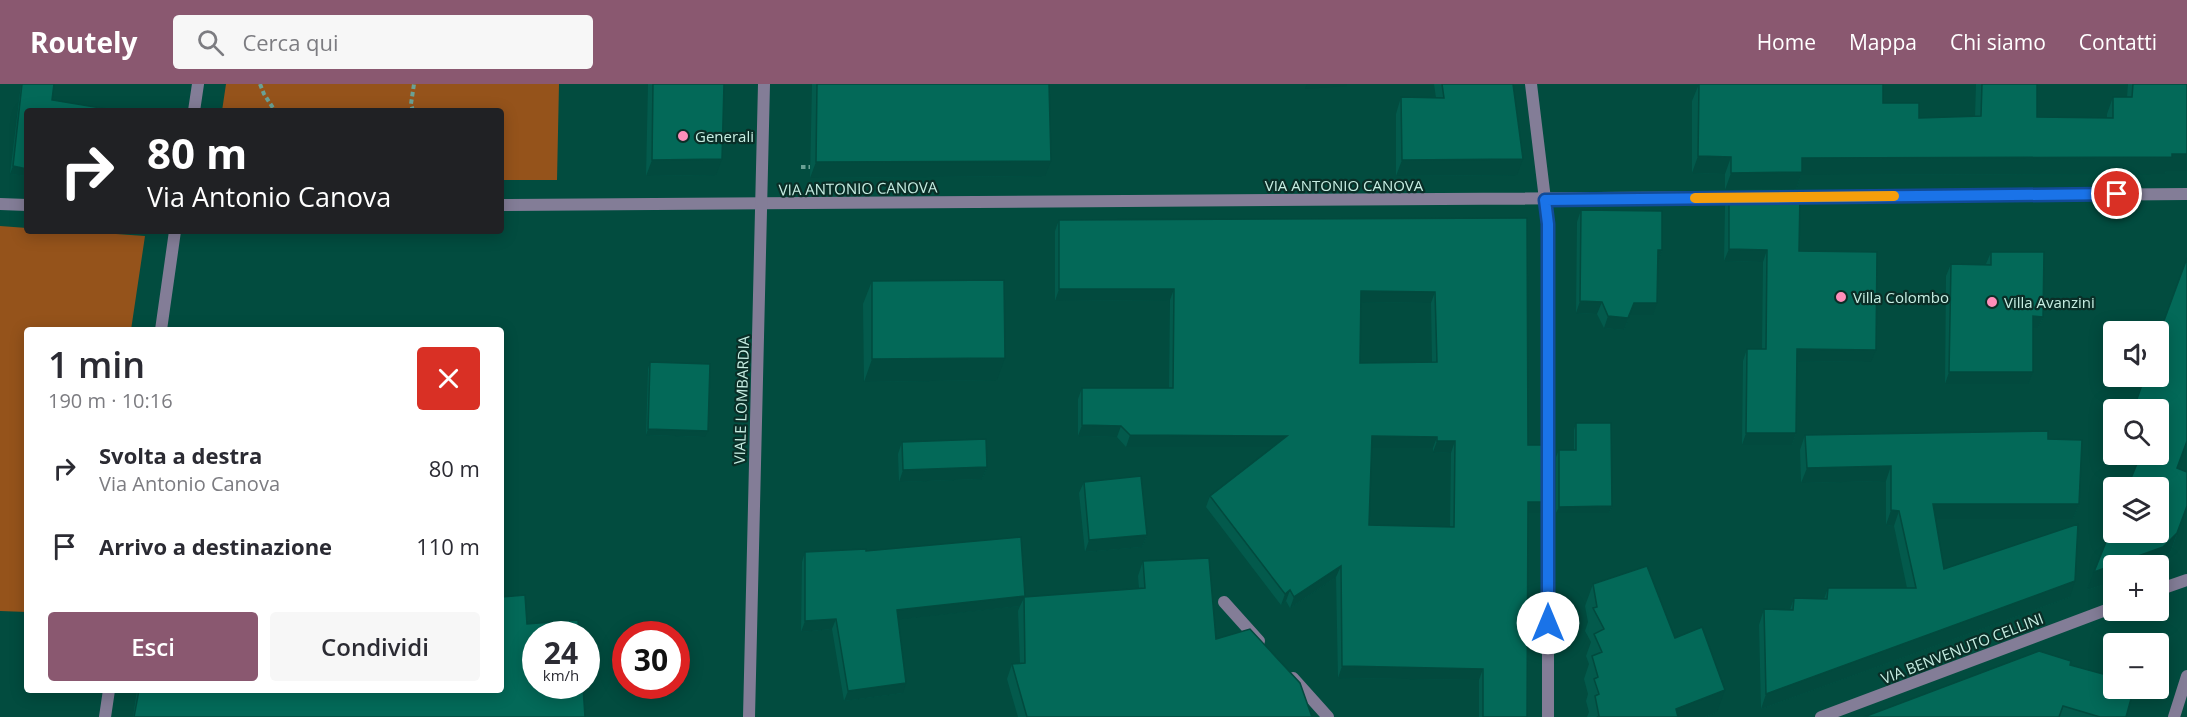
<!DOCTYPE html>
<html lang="it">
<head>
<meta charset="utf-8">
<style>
	:root { --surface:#fff; --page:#f7f7f7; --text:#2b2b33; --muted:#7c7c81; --accent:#8a5870 }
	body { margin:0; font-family:"Open Sans",sans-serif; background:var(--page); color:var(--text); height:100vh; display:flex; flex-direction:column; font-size:22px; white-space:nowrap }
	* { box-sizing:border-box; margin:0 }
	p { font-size:20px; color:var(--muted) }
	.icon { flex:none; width:33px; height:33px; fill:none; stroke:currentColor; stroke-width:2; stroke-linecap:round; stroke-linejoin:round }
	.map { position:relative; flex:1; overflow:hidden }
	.details { position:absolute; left:24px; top:243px; width:480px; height:366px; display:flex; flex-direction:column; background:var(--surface); border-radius:6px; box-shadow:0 3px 15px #0003 }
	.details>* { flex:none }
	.guide { position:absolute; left:24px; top:24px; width:480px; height:126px; border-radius:6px; box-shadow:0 3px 15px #0003; background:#202124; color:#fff; overflow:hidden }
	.controls { position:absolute; left:2103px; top:237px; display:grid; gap:12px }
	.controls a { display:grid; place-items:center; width:66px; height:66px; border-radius:6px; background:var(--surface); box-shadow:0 3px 15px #0003; font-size:30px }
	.speed { position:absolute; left:522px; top:537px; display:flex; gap:12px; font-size:30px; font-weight:700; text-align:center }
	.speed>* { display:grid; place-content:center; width:78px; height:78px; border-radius:50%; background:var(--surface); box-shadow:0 3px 15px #0003; line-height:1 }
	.speed small { font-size:15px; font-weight:400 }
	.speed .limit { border:9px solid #d22; background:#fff; color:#111 }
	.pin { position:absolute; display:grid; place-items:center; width:51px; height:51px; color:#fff; margin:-26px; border:3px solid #fff; border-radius:50%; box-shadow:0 2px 6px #0007 }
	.me { position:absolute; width:66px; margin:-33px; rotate:0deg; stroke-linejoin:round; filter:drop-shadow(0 0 4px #0008) }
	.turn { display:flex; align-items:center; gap:21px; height:126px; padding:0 24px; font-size:27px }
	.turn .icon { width:78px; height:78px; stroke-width:2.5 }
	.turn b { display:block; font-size:42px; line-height:51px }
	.round { display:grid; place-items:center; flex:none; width:63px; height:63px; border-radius:6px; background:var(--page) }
	.head { display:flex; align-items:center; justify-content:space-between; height:102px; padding:0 24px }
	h1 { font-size:36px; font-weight:600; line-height:45px }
	.button { display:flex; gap:12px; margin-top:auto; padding:12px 24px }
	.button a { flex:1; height:69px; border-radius:6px; background:var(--accent); color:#fff; font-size:24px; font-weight:600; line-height:69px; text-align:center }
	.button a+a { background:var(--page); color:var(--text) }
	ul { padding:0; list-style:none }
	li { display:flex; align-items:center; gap:18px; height:78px; padding:0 24px }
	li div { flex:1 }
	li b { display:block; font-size:22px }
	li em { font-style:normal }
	header { display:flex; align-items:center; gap:36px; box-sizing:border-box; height:84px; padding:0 30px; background:var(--accent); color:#fff }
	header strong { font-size:28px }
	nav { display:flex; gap:33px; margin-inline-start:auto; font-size:21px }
	.search { width:420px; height:54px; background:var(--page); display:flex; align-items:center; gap:15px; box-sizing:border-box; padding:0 21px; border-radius:6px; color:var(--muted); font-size:22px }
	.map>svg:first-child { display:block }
	.green { fill:#95531b }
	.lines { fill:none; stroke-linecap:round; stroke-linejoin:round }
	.path { stroke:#6aa195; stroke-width:4; stroke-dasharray:4.5 3; stroke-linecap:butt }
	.service { stroke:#837d97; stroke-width:12 }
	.minor { stroke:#837d97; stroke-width:12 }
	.tertiary { stroke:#837d97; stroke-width:12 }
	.wall { fill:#035a4c; fill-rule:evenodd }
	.shaded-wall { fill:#024a3e }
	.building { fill:#036958; stroke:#024a3e; stroke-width:1.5; fill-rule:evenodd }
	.route-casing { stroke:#114b97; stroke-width:15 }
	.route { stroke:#1a73e8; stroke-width:10 }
	.slow { stroke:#f59e0b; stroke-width:10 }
	.poi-dot { fill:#ff8eba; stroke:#0a2e27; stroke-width:2 }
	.labels { text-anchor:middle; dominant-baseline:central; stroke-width:4.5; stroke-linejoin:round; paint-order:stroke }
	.poi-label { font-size:15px; fill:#c7eee3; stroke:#0a2e27; text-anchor:start }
	.street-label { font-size:15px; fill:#c7eee3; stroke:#0a2e27 }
</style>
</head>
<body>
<header>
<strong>Routely</strong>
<div class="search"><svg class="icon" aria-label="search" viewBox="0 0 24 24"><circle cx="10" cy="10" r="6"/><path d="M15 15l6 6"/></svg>Cerca qui</div>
<nav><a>Home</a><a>Mappa</a><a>Chi siamo</a><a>Contatti</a></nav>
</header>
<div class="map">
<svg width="2187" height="633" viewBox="0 0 2187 633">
	<rect width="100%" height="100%" fill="#024c3f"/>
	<path class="green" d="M 226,0 L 559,0 L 557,96 L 501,96 L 501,27 L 222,27 Z
		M 0,142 L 27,144 L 27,147 L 73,147 L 145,152 L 131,246 L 27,246 L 27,528 L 0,527 Z"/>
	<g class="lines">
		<path class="path" d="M 260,0 L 264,10 L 275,27
			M 413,27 L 411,20 L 414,0
			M 801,83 L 810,83"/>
		<path class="service" d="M 1224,518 L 1259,557
			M 1293,594 L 1328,633"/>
		<path class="minor" d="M 1531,0 L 1548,140 L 1548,633
			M 194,27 L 198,0
			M 1783,113 L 2187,110
			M 0,120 L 27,121
			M 501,121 L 1745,113
			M 161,246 L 175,147
			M 2158,506 L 2187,496
			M 105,633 L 109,606
			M 1821,633 L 2114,523"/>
		<path class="tertiary" d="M 749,633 L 764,0
			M 2174,633 L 2187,592"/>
	</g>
	<path class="wall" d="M 21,0 L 54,0 L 52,16 L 27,27 L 27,92 L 10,90 Z
		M 648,0 L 724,0 L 716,91 L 646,92 Z
		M 812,0 L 1049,0 L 1045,92 L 810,94 Z
		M 1434,0 L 1513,0 L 1517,91 L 1396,92 L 1396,30 L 1401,13 L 1436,14 Z
		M 1699,0 L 1919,34 L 1975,32 L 1976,0 L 2037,0 L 2037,33 L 2107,34 L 2107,30 L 2113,13 L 2127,13 L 2128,0 L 2187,0 L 2187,87 L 2166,87 L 2165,90 L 1801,91 L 1796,105 L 1725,106 L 1725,90 L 1692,89 L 1692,17 Z
		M 1729,111 L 1799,167 L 1871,278 L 1797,277 L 1796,349 L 1792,361 L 1742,361 L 1743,277 L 1747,265 L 1762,265 L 1763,178 L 1724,177 L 1725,122 Z
		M 1581,126 L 1662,166 L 1658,177 L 1653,231 L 1630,231 L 1624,246 L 1604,244 L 1597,230 L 1576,229 L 1577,138 Z
		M 1527,134 L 1528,361 L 1540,429 L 1528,429 L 1527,633 L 1479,633 L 1479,596 L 1338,594 L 1336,493 L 1290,524 L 1286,517 L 1281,521 L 1206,423 L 1210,412 L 1273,363 L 1126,363 L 1117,353 L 1078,352 L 1078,315 L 1082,304 L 1169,304 L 1170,216 L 1055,217 L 1055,147 L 1059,136 ZM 1361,218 L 1431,219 L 1432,278 L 1360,279 ZM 1371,364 L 1433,364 L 1433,368 L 1451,369 L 1450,443 L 1369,441 Z
		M 1991,168 L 2043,233 L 2038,244 L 2033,244 L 2028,300 L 1945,300 L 1946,192 L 1951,180 L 1986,180 Z
		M 872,197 L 997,296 L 864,298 L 863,220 Z
		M 650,278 L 705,353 L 646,351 L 648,285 Z
		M 2144,292 L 2158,292 L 2177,384 L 2187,422 L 2171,467 L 2156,481 L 2114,482 L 2114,497 L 2087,506 L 2114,448 L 2158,326 L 2133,326 Z
		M 1576,339 L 1612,422 L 1609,429 L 1556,429 L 1556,373 L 1559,366 L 1574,366 L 1574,346 Z
		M 1805,351 L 2048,355 L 2079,420 L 2073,435 L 1935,435 L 1944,485 L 2070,513 L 1761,625 L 1759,541 L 1764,525 L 1790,526 L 1794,514 L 1824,515 L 1828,504 L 1907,504 L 1894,442 L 1886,441 L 1886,397 L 1801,399 L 1800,366 Z
		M 902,358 L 987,383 L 982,395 L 899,398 L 898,370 Z
		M 1084,398 L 1147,451 L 1142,463 L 1085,468 L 1079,409 Z
		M 866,467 L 1024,513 L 1139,504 L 1138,492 L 1143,477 L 1216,555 L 1312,633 L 1018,633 L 1007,595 L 1012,580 L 1020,579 L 1018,527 L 1020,522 L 898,535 L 903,609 L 844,617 L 832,545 L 801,548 L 802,478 L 805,468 Z
		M 1593,500 L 1675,554 L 1717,628 L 1705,633 L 1587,633 L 1589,628 L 1586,617 L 1588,610 L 1584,595 L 1589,580 L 1586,572 L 1591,558 L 1585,547 L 1588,538 L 1585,522 Z
		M 527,540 L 585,633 L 133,633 L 137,606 L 501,606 Z
		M 2070,581 L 2126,633 L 1864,633 Z"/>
	<path class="shaded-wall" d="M 1307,0 L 1347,0 L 1347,2 L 1305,5 Z
		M 2187,70 L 2187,87 L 2166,87 L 2165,90 L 1801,91 L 1796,105 L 1725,106 L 1731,89 L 1802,74 Z
		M 1698,72 L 1731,73 L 1725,90 L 1692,89 Z
		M 722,75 L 716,91 L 646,92 L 652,76 Z
		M 1523,75 L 1517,91 L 1396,92 L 1402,76 Z
		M 1051,77 L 1045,92 L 810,94 L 816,78 Z
		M 13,82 L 27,85 L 27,92 L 10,90 Z
		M 1729,165 L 1767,166 L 1763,178 L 1724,177 Z
		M 1658,166 L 1662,166 L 1658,178 Z
		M 1059,205 L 1174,205 L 1170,216 L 1055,217 Z
		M 1361,207 L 1435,208 L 1431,219 L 1356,218 Z
		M 1580,217 L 1602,218 L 1597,230 L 1576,229 Z
		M 1634,219 L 1657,219 L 1653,231 L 1630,231 L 1624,246 L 1604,244 L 1608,232 Z
		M 2033,232 L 2043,233 L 2038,244 L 2029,244 Z
		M 1797,265 L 1876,266 L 1871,278 L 1793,277 Z
		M 1005,274 L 997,296 L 864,298 L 872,275 Z
		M 1949,288 L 2033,288 L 2028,300 L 1945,300 Z
		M 1082,341 L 1121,342 L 1117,353 L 1078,352 Z
		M 648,345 L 708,347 L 705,353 L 646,351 Z
		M 1746,349 L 1796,349 L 1792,361 L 1742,361 Z
		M 1130,351 L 1287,352 L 1283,363 L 1126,363 Z
		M 1372,352 L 1437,353 L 1433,364 L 1367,364 Z
		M 1437,357 L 1455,357 L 1451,369 L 1433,368 Z
		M 1891,382 L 1886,397 L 1801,399 L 1807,384 Z
		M 987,383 L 982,395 L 899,398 L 903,386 Z
		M 1528,418 L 1544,418 L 1540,429 L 1524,429 Z
		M 1933,420 L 2079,420 L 2073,435 L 1927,435 Z
		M 1612,422 L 1609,429 L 1556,429 L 1559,423 Z
		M 1891,426 L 1899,427 L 1894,442 L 1886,441 Z
		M 2177,449 L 2171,467 L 2156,481 L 2114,482 L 2114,497 L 2087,506 L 2094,488 Z
		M 1147,451 L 1142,463 L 1085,468 L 1089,456 Z
		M 1341,482 L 1336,493 L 1290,524 L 1294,513 Z
		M 2075,497 L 2070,513 L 1761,625 L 1766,610 Z
		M 1290,506 L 1286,517 L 1281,521 L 1285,510 Z
		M 1025,512 L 1020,522 L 893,536 L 897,526 Z
		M 836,535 L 832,545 L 801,548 L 805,537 Z
		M 1342,582 L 1483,585 L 1479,596 L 1338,594 Z
		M 906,599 L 903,609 L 844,617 L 848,607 Z
		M 1725,606 L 1717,628 L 1705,633 L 1673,633 L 1676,625 Z"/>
	<path class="building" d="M 22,0 L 54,0 L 52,16 L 119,27 L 27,27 L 27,85 L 13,82 Z
		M 653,0 L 724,0 L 722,75 L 652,76 Z
		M 817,0 L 1049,0 L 1051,77 L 816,78 Z
		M 1442,0 L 1513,0 L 1523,75 L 1402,76 L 1401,13 L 1444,14 Z
		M 1699,0 L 1883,0 L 1883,19 L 1919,19 L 1919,34 L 1981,32 L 1982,0 L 2037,0 L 2037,33 L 2113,34 L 2113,13 L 2132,13 L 2133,0 L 2187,0 L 2187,70 L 2172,70 L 2172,73 L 1802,74 L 1802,88 L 1731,89 L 1731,73 L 1698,72 Z
		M 1800,110 L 1799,167 L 1877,168 L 1876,266 L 1797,265 L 1796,349 L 1746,349 L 1747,265 L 1766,265 L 1767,166 L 1729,165 L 1729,111 Z
		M 1581,126 L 1662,127 L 1662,166 L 1658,166 L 1657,219 L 1634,219 L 1628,234 L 1608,232 L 1602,218 L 1580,217 Z
		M 1527,134 L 1528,361 L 1544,361 L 1544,418 L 1528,418 L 1527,633 L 1483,633 L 1483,585 L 1342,582 L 1341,482 L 1294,513 L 1290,506 L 1285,510 L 1210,412 L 1287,352 L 1130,351 L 1121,342 L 1082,341 L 1082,304 L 1173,304 L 1174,205 L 1059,205 L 1059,136 ZM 1361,207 L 1435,208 L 1437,278 L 1360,279 ZM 1372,352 L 1437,353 L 1437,357 L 1455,357 L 1454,443 L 1369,441 Z
		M 1991,168 L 2044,168 L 2043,233 L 2033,232 L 2033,288 L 1949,288 L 1951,180 L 1991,181 Z
		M 2187,174 L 2187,357 L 2177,384 L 2187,388 L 2187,422 L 2177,449 L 2163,463 L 2094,488 L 2114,438 L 2114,448 L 2158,448 L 2158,404 L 2127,404 L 2141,370 L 2158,370 L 2158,326 L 2154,326 L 2156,322 L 2137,315 L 2145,292 L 2158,292 L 2158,253 Z
		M 1004,196 L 1005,274 L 872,275 L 872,197 Z
		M 650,278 L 710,280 L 708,347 L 648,345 Z
		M 1576,339 L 1611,339 L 1612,422 L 1559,423 L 1559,366 L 1576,366 Z
		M 2048,347 L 2048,355 L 2082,356 L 2079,420 L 1933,420 L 1944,485 L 2078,440 L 2075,497 L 1766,610 L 1764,525 L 1793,526 L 1794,514 L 1827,515 L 1828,504 L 1916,504 L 1899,427 L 1891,426 L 1891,382 L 1807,384 L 1805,351 Z
		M 986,355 L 987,383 L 903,386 L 902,358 Z
		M 1141,392 L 1147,451 L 1089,456 L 1084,398 Z
		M 1021,453 L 1025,512 L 897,526 L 906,599 L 848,607 L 836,535 L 805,537 L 805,468 L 866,465 L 866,467 Z
		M 1209,474 L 1216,555 L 1250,545 L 1300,599 L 1312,633 L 1027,633 L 1012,580 L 1025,579 L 1024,513 L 1145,504 L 1143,477 Z
		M 1647,482 L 1675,554 L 1702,543 L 1725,606 L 1676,625 L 1678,633 L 1597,633 L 1599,632 L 1595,612 L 1599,610 L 1594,595 L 1598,593 L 1592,572 L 1602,568 L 1594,550 L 1604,545 L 1593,524 L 1597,523 L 1593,500 Z
		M 525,511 L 527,540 L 578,536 L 579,550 L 536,550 L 536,602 L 583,602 L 585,633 L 134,633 L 139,606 L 501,606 L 501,513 Z
		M 2039,567 L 2071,577 L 2070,581 L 2114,593 L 2114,604 L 2134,604 L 2126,633 L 2100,633 L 2063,622 L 2059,633 L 1864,633 Z"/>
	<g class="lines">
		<g class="route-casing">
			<path id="route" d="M 1548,539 L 1548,140 L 1545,116 L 2117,110"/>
		</g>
		<use href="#route" class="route"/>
		<path class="slow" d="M 1695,114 L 1894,112"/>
	</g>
	<g class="poi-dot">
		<circle cx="683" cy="52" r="6"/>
		<circle cx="1841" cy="213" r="6"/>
		<circle cx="1992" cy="218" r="6"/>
	</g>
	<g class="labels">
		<g class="poi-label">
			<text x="695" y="52">Generali</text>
			<text x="1853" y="213">Villa Colombo</text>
			<text x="2004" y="218">Villa Avanzini</text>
		</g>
		<g class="street-label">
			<text x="1344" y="101">VIA ANTONIO CANOVA</text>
			<text transform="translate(858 104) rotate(-1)">VIA ANTONIO CANOVA</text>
			<text transform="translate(741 316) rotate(-88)">VIALE LOMBARDIA</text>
			<text transform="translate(1962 564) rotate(-21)">VIA BENVENUTO CELLINI</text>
		</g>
	</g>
</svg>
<div class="controls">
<a><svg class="icon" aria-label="sound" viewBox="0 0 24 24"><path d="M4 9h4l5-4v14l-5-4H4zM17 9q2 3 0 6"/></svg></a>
<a><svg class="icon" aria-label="search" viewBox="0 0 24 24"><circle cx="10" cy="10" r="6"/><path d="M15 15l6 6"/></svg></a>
<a><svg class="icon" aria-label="layers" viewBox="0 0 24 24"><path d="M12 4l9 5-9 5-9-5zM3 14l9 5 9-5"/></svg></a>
<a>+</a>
<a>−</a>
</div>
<div class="speed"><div>24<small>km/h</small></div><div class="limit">30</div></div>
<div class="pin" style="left:2117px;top:110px;background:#d93025"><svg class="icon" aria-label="arrive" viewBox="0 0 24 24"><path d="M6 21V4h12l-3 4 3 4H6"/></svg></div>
<svg class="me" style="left:1548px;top:539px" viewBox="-20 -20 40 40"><circle r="19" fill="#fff"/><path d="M0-13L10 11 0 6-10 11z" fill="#1a73e8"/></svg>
<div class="guide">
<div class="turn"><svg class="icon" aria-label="right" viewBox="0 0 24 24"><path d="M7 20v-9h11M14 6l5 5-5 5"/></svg><div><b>80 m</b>Via Antonio Canova</div></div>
</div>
<section class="details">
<div class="head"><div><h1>1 min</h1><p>190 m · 10:16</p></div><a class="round" style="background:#d93025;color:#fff"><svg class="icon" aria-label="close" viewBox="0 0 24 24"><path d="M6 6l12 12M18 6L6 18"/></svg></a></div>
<ul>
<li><svg class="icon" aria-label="right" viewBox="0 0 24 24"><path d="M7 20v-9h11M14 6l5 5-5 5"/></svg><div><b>Svolta a destra</b><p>Via Antonio Canova</p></div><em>80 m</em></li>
<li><svg class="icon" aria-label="arrive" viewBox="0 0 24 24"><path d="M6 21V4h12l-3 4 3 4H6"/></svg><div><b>Arrivo a destinazione</b></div><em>110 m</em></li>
</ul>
<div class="button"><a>Esci</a><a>Condividi</a></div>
</section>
</div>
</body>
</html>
